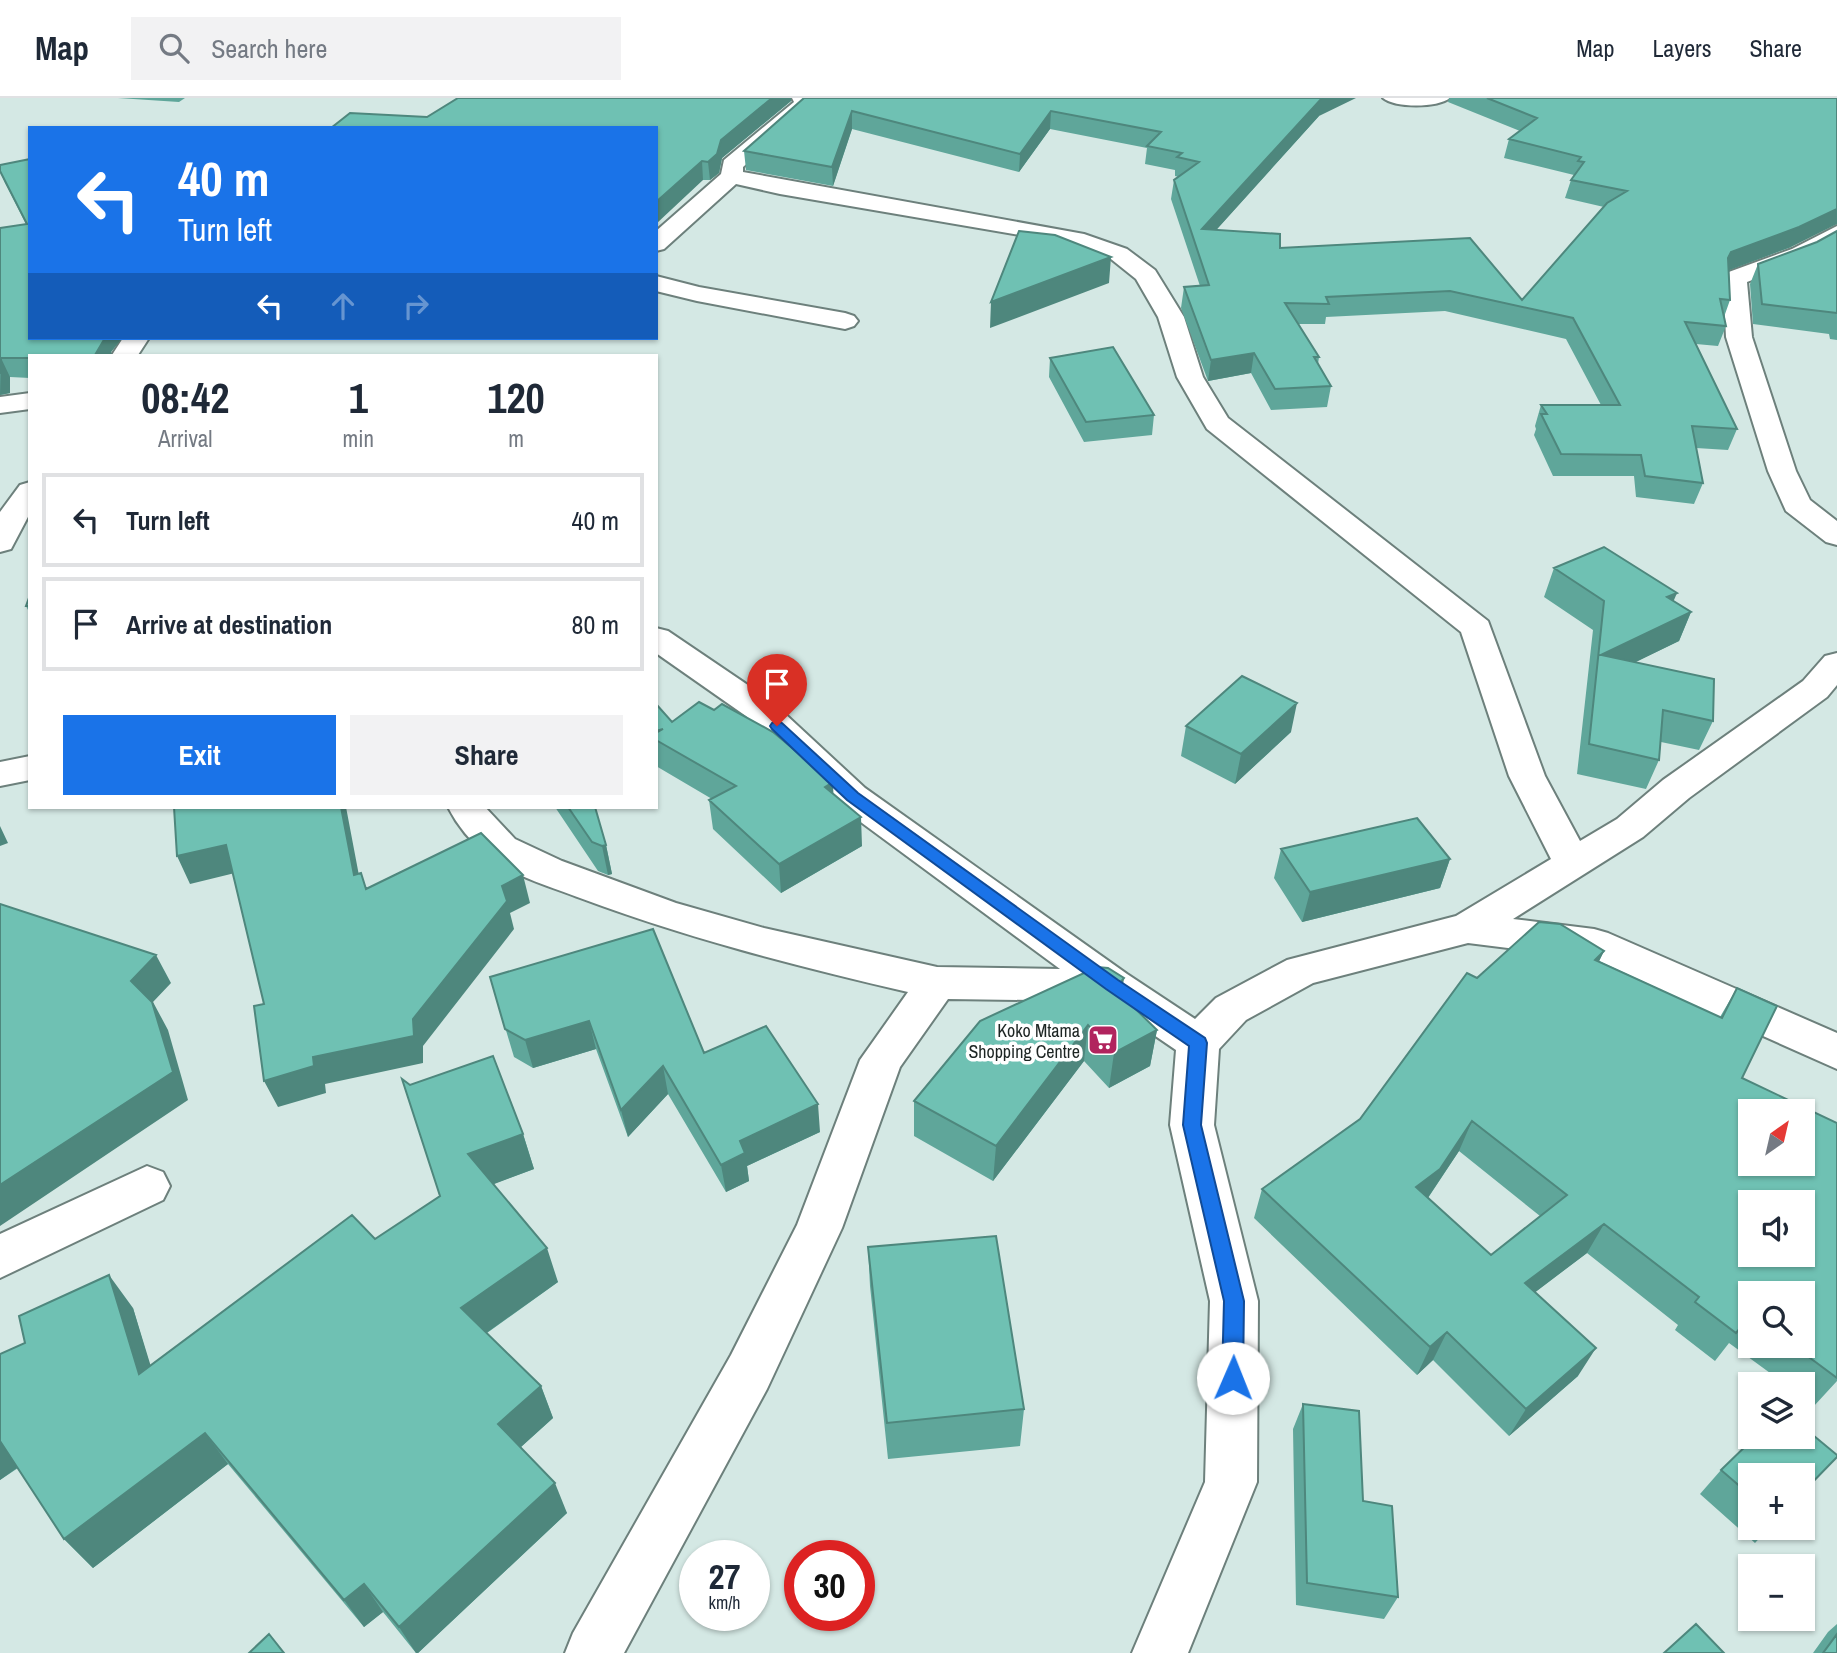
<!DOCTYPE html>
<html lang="en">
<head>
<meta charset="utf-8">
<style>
	:root { --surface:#fff; --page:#f2f2f3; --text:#1f2937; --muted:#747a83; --line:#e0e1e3; --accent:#1a73e8 }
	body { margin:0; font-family:"Archivo Narrow",sans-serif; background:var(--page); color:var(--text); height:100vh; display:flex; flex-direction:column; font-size:26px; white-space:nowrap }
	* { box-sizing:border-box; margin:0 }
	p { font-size:23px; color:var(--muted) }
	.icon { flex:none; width:38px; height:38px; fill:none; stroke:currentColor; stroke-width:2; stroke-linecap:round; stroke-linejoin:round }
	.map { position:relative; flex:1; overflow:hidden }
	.sheet { position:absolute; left:28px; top:256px; width:630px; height:455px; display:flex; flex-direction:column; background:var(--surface); border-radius:0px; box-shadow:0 2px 5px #0004 }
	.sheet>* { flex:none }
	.guide { position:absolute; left:28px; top:28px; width:630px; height:214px; border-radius:0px; box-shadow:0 2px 5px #0004; background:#1a73e8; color:#fff; overflow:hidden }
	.needle { width:46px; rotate:34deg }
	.tools { position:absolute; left:1738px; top:1001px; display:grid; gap:14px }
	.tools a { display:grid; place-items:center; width:77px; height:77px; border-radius:0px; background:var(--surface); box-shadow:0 2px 5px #0004; font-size:35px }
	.speed { position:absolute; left:679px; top:1442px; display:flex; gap:14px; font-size:35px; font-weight:700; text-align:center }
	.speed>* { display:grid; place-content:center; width:91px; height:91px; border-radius:50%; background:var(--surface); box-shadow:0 2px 5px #0004; line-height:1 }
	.speed small { font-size:18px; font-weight:400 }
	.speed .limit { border:10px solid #d22; background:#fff; color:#111 }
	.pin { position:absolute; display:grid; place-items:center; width:60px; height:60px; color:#fff; margin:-72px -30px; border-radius:50% 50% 50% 0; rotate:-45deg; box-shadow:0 0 7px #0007 }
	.pin .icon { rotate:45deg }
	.me { position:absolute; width:77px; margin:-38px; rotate:1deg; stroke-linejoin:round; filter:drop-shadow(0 0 5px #0008) }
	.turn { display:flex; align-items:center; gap:24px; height:147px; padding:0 35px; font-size:32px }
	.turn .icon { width:91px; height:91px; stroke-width:2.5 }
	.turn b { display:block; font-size:49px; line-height:60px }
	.lanes { display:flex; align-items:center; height:66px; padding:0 35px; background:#0003; justify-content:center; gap:35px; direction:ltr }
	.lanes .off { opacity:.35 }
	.eta { display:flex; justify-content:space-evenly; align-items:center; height:119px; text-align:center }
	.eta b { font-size:42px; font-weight:800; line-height:49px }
	.cta { display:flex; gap:14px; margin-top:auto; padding:14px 35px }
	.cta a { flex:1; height:80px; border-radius:0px; background:var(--accent); color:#fff; font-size:28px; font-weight:800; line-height:80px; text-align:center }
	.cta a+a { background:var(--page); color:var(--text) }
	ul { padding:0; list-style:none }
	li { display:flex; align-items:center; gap:21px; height:94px; margin:0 14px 10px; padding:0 21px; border:4px solid var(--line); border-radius:0px }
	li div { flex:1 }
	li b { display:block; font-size:26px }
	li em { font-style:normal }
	header { display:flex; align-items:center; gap:42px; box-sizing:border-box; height:98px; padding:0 35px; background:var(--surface); border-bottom:2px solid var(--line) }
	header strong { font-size:33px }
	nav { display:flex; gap:38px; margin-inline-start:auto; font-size:24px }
	.search { width:490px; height:63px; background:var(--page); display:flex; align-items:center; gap:18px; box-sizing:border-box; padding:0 24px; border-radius:0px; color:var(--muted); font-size:26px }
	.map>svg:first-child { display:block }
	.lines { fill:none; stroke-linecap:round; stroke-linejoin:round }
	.service-casing { stroke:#6d807c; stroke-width:4 }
	.minor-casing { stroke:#6d807c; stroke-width:4 }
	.service { fill:#fff; fill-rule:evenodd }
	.minor { fill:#fff; fill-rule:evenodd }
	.wall { fill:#5fa69a; fill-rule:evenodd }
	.shaded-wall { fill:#4e877d }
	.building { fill:#6fc1b3; stroke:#4e877d; stroke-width:2; fill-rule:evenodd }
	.route { fill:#1a73e8; stroke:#114b97; stroke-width:2 }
	.labels { text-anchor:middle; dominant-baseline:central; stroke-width:7; stroke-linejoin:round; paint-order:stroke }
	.poi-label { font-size:18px; fill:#1d2523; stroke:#fff; text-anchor:end }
</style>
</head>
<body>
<header>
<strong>Map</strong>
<div class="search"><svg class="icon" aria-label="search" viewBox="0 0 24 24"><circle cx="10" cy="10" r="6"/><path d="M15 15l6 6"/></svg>Search here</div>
<nav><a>Map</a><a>Layers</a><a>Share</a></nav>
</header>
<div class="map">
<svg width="1837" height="1555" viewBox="0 0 1837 1555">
	<rect width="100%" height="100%" fill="#d4e8e4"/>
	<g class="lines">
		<g class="service-casing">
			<path id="service" d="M 1383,0 L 1450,0 C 1437,10 1395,10 1383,0 Z"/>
		</g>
		<g class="minor-casing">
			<path id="minor" d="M 792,0 L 814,0 L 817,4 L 743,69 L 743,74 L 1084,136 L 1127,151 L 1155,172 L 1184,219 L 1203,279 L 1228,320 L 1488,523 L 1545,678 L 1580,743 L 1617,721 L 1663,682 L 1803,583 L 1825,558 L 1837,555 L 1837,587 L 1827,599 L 1689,700 L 1643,739 L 1513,821 L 1594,831 L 1608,835 L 1837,935 L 1837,971 L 1588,860 L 1468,845 L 1313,885 L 1246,922 L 1219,951 L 1214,1027 L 1258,1203 L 1257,1384 L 1188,1555 L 1132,1555 L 1205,1384 L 1210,1203 L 1170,1027 L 1176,952 L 1104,903 L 948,901 L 900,969 L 842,1130 L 767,1291 L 624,1555 L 565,1555 L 573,1535 L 731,1257 L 797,1127 L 860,962 L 908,894 C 796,868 687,840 580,800 C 552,789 510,777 488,758 C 472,745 457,727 448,709 L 485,709 L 515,741 L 562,763 L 676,805 L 764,830 L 937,869 L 1060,871 L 839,708 L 746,618 L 656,555 L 656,530 L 668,533 L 770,602 L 865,690 L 1127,876 L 1195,921 L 1216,900 L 1287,862 L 1456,818 L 1551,761 L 1509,678 L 1461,534 L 1207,331 L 1177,279 L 1158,219 L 1136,181 L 1111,161 L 1077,149 L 1037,140 L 780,96 L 736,86 L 664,151 L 656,153 L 656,133 L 721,76 L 724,62 L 794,4 Z
				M 1837,128 L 1837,145 L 1808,161 L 1747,184 L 1752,239 L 1796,373 L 1810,402 L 1837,423 L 1837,447 L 1826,444 L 1786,413 L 1768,373 L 1726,239 L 1723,180 L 1726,175 L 1792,151 Z
				M 656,178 L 699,189 L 845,215 L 854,218 L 858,223 L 854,228 L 845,231 L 697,203 L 656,193 Z
				M 123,240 L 149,240 L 138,257 L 112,257 Z
				M 30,295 L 30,311 L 0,315 L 0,299 Z
				M 30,384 L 30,415 L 11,451 L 0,454 L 0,414 L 20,387 Z
				M 30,658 L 30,682 L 0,688 L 0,664 Z
				M 147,1068 L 163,1074 L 170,1088 L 163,1102 L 0,1180 L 0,1136 Z"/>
		</g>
		<use href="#service" class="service"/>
		<use href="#minor" class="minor"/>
	</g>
	<path class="wall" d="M 118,0 L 185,0 L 179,4 Z
		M 458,0 L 791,0 L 791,3 L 722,60 L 719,75 L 710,82 L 703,82 L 427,19 Z
		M 804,0 L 1319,18 L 1216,132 L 1280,150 L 1522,202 L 1604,109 L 1565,100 L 1571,82 L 1574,77 L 1504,60 L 1509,41 L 1520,33 L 1448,4 L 1449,0 L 1837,0 L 1791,149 L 1729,172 L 1730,202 L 1724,219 L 1726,228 L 1718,248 L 1696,246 L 1737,331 L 1728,352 L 1696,350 L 1703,385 L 1694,406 L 1636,399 L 1634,378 L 1553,378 L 1534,337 L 1536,331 L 1535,328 L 1541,307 L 1601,307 L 1566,241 L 1445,213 L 1326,219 L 1325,226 L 1298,226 L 1319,259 L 1318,266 L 1331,288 L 1327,309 L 1271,312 L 1251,275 L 1208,283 L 1181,210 L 1184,189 L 1200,188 L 1171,101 L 1174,82 L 1179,79 L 1175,78 L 1175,72 L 1145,66 L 1147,50 L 1050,31 L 1019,74 L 852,31 L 833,88 L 746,72 L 744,53 Z
		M 30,61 L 30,240 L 122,240 L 111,254 L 30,257 L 30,280 L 10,279 L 10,295 L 0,297 L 0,130 L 26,126 L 5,85 L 0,73 Z
		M 1837,133 L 1837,242 L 1830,241 L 1829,236 L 1753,226 L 1750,186 L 1758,166 L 1817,144 Z
		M 1050,260 L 1154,317 L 1152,337 L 1084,344 L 1049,279 Z
		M 1554,470 L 1674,503 L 1691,514 L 1679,543 L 1635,564 L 1713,623 L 1699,652 L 1661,644 L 1659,662 L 1646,691 L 1577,676 L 1593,532 L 1544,499 Z
		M 30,497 L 30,516 L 26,508 Z
		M 656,606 L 672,624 L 833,696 L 862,748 L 781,795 L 713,731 L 709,702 L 712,701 L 656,668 Z
		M 1186,628 L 1291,634 L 1235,686 L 1181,658 Z
		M 555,709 L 595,709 L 606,747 L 612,776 L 608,777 L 598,773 Z
		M 1281,751 L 1450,761 L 1440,790 L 1302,824 L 1274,780 Z
		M 1604,853 L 1599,863 L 1720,919 L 1737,890 L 1742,980 L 1837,1025 L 1837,1283 L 1814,1308 L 1802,1300 L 1802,1286 L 1785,1286 L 1729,1245 L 1715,1263 L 1675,1232 L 1678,1227 L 1587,1155 L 1535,1194 L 1578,1278 L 1509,1338 L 1433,1262 L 1417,1277 L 1254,1120 L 1262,1091 L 1360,1021 L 1477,880 ZM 1459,1053 L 1540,1118 L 1491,1157 L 1428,1100 ZM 1750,1195 L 1802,1248 L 1750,1248 Z
		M 490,879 L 704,955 L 820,1034 L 747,1068 L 749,1083 L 726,1094 L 668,996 L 628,1039 L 596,951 L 533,970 L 514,959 Z
		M 1121,897 L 1157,932 L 1150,968 L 1109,990 L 1084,963 L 993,1083 L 914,1038 L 914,1003 Z
		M 410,987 L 523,1036 L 534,1071 L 493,1086 L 558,1184 L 487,1235 L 541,1288 L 553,1320 L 521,1349 L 567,1415 L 418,1555 L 416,1555 L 383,1514 L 364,1529 L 228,1366 L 93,1470 L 64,1441 L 18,1370 L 0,1382 L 0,1256 L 133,1210 L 150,1268 L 375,1141 L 440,1098 Z
		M 868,1149 L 1024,1311 L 1020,1348 L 888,1361 L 870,1188 Z
		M 1303,1306 L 1363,1403 L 1398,1499 L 1384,1521 L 1296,1507 L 1293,1331 Z
		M 1721,1372 L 1750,1377 L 1750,1430 L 1769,1430 L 1755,1445 L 1700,1396 Z
		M 1837,1526 L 1837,1555 L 1813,1555 L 1828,1534 Z"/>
	<path class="shaded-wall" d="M 772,0 L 791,0 L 791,3 L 722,60 L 719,75 L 710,82 L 708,64 L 721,42 Z
		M 1322,0 L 1356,0 L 1319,18 L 1200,150 L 1202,131 Z
		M 852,13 L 852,31 L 833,88 L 832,69 Z
		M 1051,13 L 1050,31 L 1019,74 L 1020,56 Z
		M 702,63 L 703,82 L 656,126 L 656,104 Z
		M 1837,111 L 1837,126 L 1791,149 L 1724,174 L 1731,154 Z
		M 1111,159 L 1109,185 L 990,230 L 991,204 Z
		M 104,240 L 122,240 L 111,254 L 112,257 L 95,257 Z
		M 1254,255 L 1251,275 L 1208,283 L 1211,262 Z
		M 1,260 L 10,279 L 10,295 L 0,297 Z
		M 1677,495 L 1665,523 L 1667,499 Z
		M 1691,514 L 1679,543 L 1595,584 L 1601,557 Z
		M 1297,605 L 1291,634 L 1235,686 L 1241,656 Z
		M 833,684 L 834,713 L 825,689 Z
		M 341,709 L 346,709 L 364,804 L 354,777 Z
		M 861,719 L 862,748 L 781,795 L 779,766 Z
		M 0,728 L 8,745 L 0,748 Z
		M 226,747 L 239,774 L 190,786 L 177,758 Z
		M 606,747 L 612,776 L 608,777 L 602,748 Z
		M 1450,761 L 1440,790 L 1302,824 L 1310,794 Z
		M 523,777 L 530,805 L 510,815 L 514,831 L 423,948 L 423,965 L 325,986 L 326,995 L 278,1009 L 264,983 L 313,959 L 413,921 L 502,788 Z
		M 1604,853 L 1589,884 L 1595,862 Z
		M 156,857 L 171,885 L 153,904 L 168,932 L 188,1002 L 0,1128 L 0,1087 L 131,883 Z
		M 1124,880 L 1119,916 L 1115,891 Z
		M 589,923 L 596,951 L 533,970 L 525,942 Z
		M 1088,927 L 1084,963 L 993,1083 L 996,1048 Z
		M 1157,932 L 1150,968 L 1109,990 L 1114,955 Z
		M 663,968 L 668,996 L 628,1039 L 621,1012 Z
		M 818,1006 L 820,1034 L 747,1068 L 749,1083 L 726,1094 L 721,1067 L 740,1043 Z
		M 1472,1023 L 1459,1053 L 1427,1101 L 1416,1089 Z
		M 523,1036 L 534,1071 L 481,1091 L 468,1056 Z
		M 1604,1126 L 1587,1155 L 1509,1214 L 1525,1185 Z
		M 547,1150 L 558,1184 L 475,1243 L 461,1210 Z
		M 109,1177 L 133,1210 L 163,1308 L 139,1276 Z
		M 1447,1234 L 1433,1262 L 1417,1277 L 1430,1249 Z
		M 1596,1250 L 1578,1278 L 1509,1338 L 1526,1311 Z
		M 541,1288 L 553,1320 L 512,1357 L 498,1326 Z
		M 205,1335 L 228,1366 L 93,1470 L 64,1441 Z
		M 0,1340 L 24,1365 L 0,1382 Z
		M 555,1385 L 567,1415 L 418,1555 L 416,1555 L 399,1529 Z
		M 364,1486 L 383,1514 L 364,1529 L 344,1502 Z"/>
	<path class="building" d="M 458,0 L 772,0 L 721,42 L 717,56 L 708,64 L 702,63 L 656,104 L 656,30 L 331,30 L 350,15 L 427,19 Z
		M 804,0 L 1322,0 L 1202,131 L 1280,136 L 1280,150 L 1470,140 L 1522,202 L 1607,105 L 1627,93 L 1571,82 L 1584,64 L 1578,63 L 1581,59 L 1509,41 L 1537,20 L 1487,0 L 1837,0 L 1837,111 L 1799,129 L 1731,154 L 1728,160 L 1730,202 L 1720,201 L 1726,228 L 1685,224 L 1737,331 L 1692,328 L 1703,385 L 1645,378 L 1641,357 L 1561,356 L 1541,316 L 1547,316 L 1541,307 L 1620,307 L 1573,220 L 1450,193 L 1326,199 L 1329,206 L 1285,205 L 1319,259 L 1314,259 L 1331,288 L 1275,291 L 1254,255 L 1211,262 L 1184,189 L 1209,187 L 1174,82 L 1199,64 L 1177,59 L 1182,55 L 1147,48 L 1161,34 L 1051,13 L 1020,56 L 852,13 L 832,69 L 744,53 Z
		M 30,61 L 30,240 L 105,240 L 95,257 L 30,257 L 30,260 L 1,260 L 1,275 L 0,275 L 0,130 L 27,126 L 0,73 L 0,67 Z
		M 1019,133 L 1055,137 L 1111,159 L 991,204 Z
		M 1837,133 L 1837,215 L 1762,206 L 1758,166 L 1817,144 Z
		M 1113,249 L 1154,317 L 1086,324 L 1050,260 Z
		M 1604,449 L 1677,495 L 1667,499 L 1691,514 L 1601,557 L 1714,581 L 1713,623 L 1663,612 L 1659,662 L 1589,646 L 1604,503 L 1554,470 Z
		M 30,497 L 30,508 L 26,508 Z
		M 1242,578 L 1297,605 L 1241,656 L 1186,628 Z
		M 699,604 L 714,612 L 722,606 L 773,634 L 833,684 L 825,689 L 861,719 L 779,766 L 709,702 L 736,688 L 656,642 L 656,635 L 663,631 L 656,633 L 656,606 L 672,624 Z
		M 174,709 L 341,709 L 354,777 L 361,775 L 366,791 L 481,735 L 523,777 L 502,788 L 507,803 L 413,921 L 414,938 L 313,959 L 314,968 L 264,983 L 254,908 L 264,906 L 226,747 L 177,758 Z
		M 568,709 L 595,709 L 606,747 L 602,748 L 592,744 Z
		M 1417,720 L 1450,761 L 1310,794 L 1281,751 Z
		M 0,806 L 156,857 L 131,883 L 152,904 L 173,974 L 0,1087 Z
		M 1539,824 L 1560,826 L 1604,853 L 1595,862 L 1722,920 L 1737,890 L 1777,908 L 1742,980 L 1837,1025 L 1837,1280 L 1794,1248 L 1802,1248 L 1802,1195 L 1750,1195 L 1750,1218 L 1736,1235 L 1695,1204 L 1699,1199 L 1604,1126 L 1525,1185 L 1596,1250 L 1526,1311 L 1447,1234 L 1430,1249 L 1262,1091 L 1360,1021 L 1467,875 L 1477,880 ZM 1750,1013 L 1802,1013 L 1802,1066 L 1750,1066 ZM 1472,1023 L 1567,1097 L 1491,1157 L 1416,1089 L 1440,1071 ZM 1750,1104 L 1802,1104 L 1802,1157 L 1750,1157 Z
		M 653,831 L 704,955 L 766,928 L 818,1006 L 740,1043 L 745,1055 L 721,1067 L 663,968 L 621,1012 L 589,923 L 525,942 L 505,931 L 490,879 Z
		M 1097,869 L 1108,870 L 1124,880 L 1115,891 L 1157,932 L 1114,955 L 1088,927 L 996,1048 L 914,1003 L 980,923 Z
		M 493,958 L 523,1036 L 468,1056 L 547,1150 L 461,1210 L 541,1288 L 498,1326 L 555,1385 L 399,1529 L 364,1486 L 344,1502 L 205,1335 L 64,1441 L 0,1343 L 0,1256 L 25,1245 L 19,1218 L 109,1177 L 139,1276 L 352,1117 L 375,1141 L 440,1098 L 402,981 L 410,987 Z
		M 996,1138 L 1024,1311 L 887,1325 L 868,1149 Z
		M 1303,1306 L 1359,1313 L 1363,1403 L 1392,1408 L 1398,1499 L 1307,1485 Z
		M 1802,1328 L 1837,1357 L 1837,1359 L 1802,1395 L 1802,1377 L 1750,1377 L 1750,1397 L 1721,1372 L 1755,1339 L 1802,1339 Z
		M 1696,1526 L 1724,1555 L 1664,1555 Z
		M 269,1536 L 284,1555 L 249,1555 Z
		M 1837,1536 L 1837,1555 L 1823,1555 Z"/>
	<path class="route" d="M 777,623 L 782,625 L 858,695 L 1118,882 L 1205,940 L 1207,945 L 1201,1027 L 1244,1203 L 1243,1280 L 1240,1287 L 1233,1290 L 1226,1287 L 1222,1280 L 1224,1203 L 1183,1027 L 1189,948 L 1106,891 L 847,702 L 772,631 L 770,628 L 772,625 Z"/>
	<defs>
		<g id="supermarket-square" transform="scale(1.575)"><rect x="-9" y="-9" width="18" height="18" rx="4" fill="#b1245e" stroke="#fff"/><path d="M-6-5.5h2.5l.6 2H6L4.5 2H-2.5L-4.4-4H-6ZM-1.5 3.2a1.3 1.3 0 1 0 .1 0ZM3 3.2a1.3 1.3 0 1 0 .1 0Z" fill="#fff"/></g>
	</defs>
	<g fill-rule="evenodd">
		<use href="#supermarket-square" x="1103" y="942"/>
	</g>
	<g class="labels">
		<g class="poi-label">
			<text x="1080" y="932">Koko Mtama<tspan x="1080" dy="21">Shopping Centre</tspan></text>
		</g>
	</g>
</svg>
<div class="tools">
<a><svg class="needle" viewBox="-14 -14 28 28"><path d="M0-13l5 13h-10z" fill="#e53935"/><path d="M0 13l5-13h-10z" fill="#747a83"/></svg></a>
<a><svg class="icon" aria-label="sound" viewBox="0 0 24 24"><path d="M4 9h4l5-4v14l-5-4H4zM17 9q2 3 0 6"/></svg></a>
<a><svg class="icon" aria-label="search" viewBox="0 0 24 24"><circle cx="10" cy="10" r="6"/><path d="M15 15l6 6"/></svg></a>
<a><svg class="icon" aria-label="layers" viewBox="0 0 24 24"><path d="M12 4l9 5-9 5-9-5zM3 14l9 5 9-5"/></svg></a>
<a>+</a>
<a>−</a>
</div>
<div class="speed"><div>27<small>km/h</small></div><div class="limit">30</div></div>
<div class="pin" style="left:777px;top:628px;background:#d93025"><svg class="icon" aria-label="arrive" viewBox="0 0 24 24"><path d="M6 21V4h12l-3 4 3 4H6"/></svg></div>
<svg class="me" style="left:1233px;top:1280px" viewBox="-20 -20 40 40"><circle r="19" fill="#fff"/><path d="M0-13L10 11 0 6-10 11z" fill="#1a73e8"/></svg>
<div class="guide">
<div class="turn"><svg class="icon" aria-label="left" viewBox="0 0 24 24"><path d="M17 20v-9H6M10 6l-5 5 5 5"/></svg><div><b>40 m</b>Turn left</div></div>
<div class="lanes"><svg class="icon" aria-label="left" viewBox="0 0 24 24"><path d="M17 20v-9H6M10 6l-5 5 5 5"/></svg><svg class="icon off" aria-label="ahead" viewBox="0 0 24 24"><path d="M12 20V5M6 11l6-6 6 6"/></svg><svg class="icon off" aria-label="right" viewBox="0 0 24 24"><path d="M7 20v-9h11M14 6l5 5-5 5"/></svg></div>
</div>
<section class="sheet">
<div class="eta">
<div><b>08:42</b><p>Arrival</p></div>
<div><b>1</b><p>min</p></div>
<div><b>120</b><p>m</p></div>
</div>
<ul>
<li><svg class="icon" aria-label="left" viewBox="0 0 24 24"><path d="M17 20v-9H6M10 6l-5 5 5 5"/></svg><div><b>Turn left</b></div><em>40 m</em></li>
<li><svg class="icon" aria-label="arrive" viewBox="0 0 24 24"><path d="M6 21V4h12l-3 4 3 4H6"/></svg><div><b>Arrive at destination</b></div><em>80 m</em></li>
</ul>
<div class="cta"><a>Exit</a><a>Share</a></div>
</section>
</div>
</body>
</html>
